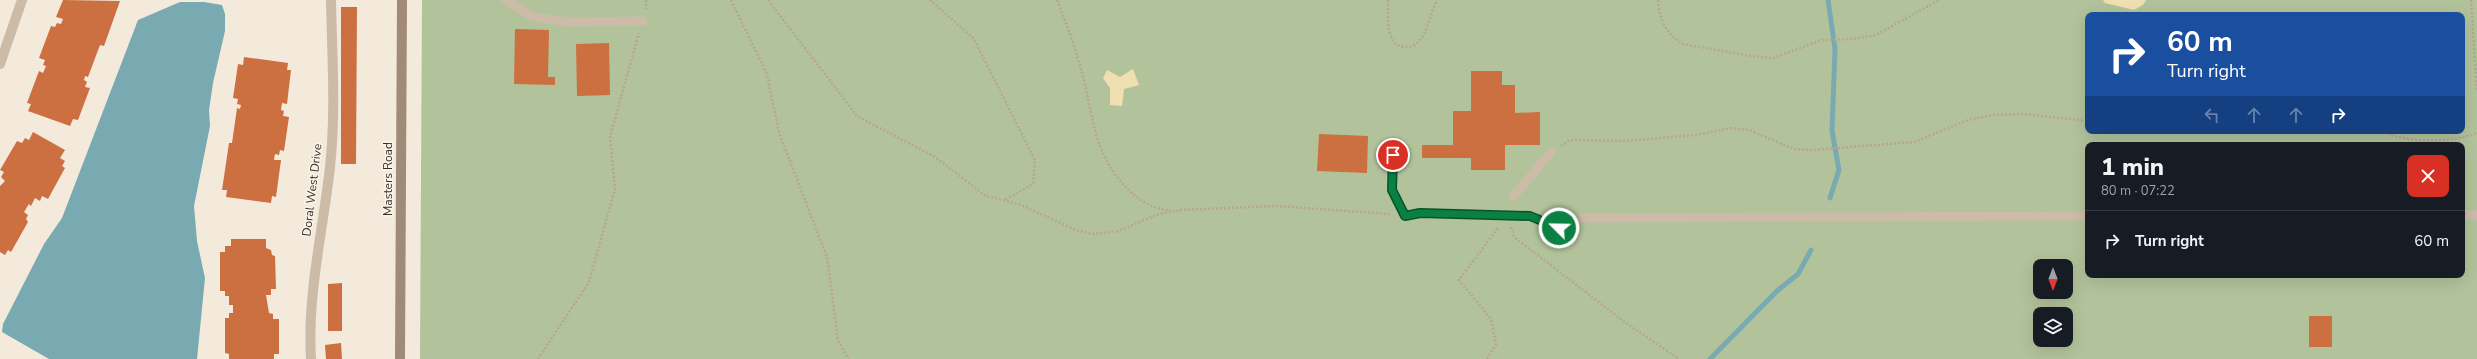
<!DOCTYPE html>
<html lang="en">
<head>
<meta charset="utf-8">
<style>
	:root { --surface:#171b24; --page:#242831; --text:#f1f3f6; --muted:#9ea1a6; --line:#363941 }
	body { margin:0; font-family:"Nunito Sans",sans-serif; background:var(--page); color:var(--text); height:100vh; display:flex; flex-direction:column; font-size:15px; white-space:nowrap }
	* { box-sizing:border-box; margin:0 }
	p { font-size:13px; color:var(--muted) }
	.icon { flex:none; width:22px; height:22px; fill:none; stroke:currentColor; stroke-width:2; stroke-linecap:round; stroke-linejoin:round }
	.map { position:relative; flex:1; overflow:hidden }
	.details { position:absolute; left:2085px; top:142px; width:380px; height:136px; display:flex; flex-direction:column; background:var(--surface); border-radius:8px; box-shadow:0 4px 16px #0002 }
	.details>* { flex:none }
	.hud { position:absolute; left:2085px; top:12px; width:380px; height:122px; border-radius:8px; box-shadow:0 4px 16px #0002; background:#1a4fa0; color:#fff; overflow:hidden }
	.needle { width:26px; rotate:180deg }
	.tools { position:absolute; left:2033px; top:259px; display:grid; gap:8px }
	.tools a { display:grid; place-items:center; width:40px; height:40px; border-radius:8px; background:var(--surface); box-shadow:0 4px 16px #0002; font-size:20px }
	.pin { position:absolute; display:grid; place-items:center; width:34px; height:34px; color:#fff; margin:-17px; border:2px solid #fff; border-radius:50%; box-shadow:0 1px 4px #0007 }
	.me { position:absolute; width:44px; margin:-22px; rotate:293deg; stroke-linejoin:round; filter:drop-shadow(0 0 3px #0008) }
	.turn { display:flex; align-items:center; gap:14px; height:84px; padding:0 16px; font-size:18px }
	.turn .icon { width:52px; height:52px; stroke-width:2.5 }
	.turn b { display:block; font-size:28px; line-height:34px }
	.lanes { display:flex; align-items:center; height:38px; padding:0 16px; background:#0003; justify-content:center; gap:20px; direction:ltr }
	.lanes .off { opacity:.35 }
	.round { display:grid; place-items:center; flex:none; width:42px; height:42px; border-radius:8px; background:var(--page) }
	.summary { display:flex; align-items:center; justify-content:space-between; height:68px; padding:0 16px }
	h1 { font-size:24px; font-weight:800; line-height:30px }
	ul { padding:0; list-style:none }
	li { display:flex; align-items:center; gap:12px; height:60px; padding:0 16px; border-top:1px solid var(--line) }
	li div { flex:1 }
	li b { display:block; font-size:15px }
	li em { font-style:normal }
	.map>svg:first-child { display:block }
	.green { fill:#b2c39b; fill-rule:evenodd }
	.sand { fill:#f0e0b1 }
	.water { fill:#79aab2 }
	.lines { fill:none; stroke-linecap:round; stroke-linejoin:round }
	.stream { stroke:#79aab2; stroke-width:5 }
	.building { fill:#cc6f41 }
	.path { stroke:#b8a591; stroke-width:2.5; stroke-dasharray:2 2; stroke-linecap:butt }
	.lane { stroke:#ccbba7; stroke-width:9 }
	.street { stroke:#ccbba7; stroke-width:10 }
	.secondary { stroke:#a08a78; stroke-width:10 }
	.route-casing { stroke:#07532c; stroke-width:10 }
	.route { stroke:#0b8043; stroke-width:7 }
	.labels { text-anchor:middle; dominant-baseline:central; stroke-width:3; stroke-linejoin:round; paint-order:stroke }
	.street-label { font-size:12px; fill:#382e28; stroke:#faf4e8 }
</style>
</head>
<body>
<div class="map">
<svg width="2477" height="359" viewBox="0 0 2477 359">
	<rect width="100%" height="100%" fill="#f3eadc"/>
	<path class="green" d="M 422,0 L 2477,0 L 2477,359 L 420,359 ZM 2088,15 L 2462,15 L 2462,131 L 2088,131 ZM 2088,145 L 2462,145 L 2462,275 L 2088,275 ZM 2040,266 L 2066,266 L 2066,292 L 2040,292 ZM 2040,314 L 2066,314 L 2066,340 L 2040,340 Z"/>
	<path class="sand" d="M 2103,0 L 2146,0 L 2143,5 L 2134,10 L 2105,3 Z
		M 1133,69 L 1139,85 L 1124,89 L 1122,106 L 1110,105 L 1110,88 L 1103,78 L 1107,70 L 1120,77 Z"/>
	<path class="water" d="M 180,2 L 204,2 L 222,5 L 225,14 L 225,31 L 213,83 L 209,110 L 210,126 L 194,206 L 197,241 L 205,278 L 197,359 L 49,359 L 2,332 L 3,324 L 44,244 L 62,218 L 138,20 Z"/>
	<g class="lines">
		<path class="stream" d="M 1828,0 L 1835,49 L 1832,131 L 1839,170 L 1830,198
			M 1710,359 L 1777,291 L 1798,274 L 1811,250"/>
	</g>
	<path class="building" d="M 63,0 L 120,1 L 104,46 L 100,45 L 88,77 L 85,76 L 84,80 L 87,82 L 85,87 L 90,88 L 78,120 L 73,119 L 70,126 L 28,111 L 31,104 L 27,103 L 39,71 L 43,73 L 46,66 L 43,65 L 45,60 L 39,58 L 51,26 L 55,27 L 57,23 L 61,24 L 63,19 L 56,17 Z
		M 341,7 L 357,7 L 356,164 L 341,164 Z
		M 515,29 L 549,30 L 548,77 L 555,77 L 555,85 L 514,84 Z
		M 609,43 L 610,95 L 577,96 L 576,44 Z
		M 244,57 L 288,63 L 287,70 L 291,70 L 287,104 L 282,103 L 281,110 L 284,111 L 283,116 L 289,117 L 284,151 L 280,150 L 279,155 L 275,154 L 274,160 L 281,160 L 276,197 L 272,196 L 271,203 L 226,197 L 227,190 L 222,190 L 229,143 L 232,143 L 237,108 L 240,109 L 241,105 L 237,104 L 238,99 L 233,98 L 238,64 L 243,65 Z
		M 1471,71 L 1502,71 L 1502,85 L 1515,85 L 1515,113 L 1540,112 L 1540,145 L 1505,145 L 1505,170 L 1471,170 L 1471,158 L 1422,158 L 1422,145 L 1453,145 L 1453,111 L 1471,111 Z
		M 33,132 L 65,150 L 60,158 L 65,161 L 62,166 L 65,168 L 48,199 L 42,196 L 40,201 L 35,198 L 31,206 L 29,204 L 24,212 L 28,215 L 26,219 L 28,222 L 11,252 L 8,250 L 5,255 L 0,252 L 0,186 L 5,181 L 1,177 L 4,172 L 0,170 L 17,141 L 22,143 L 25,138 L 29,140 Z
		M 1319,134 L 1368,136 L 1367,173 L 1317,171 Z
		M 231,239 L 266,239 L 266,248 L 271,250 L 272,255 L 275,256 L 276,289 L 271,289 L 271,295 L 266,295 L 269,313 L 273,314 L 273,319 L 279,319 L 279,354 L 274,354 L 274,359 L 229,359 L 229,354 L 225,353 L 225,318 L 229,318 L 229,313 L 233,313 L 233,305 L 229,305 L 229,296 L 225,296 L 225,291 L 220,291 L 220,252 L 225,252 L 225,246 L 231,246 Z
		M 342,283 L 342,331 L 328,331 L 328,284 Z
		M 2309,316 L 2332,316 L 2332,347 L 2309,347 Z
		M 341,343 L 342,359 L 326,359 L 325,345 Z"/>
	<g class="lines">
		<path class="path" d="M 646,0 L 646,9
			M 731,0 L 767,74 L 779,133 L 827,257 L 838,340 L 848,359
			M 768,0 L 857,116 L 935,157 L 986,196 L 1019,204 L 1076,230 L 1093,234 L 1118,231 L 1159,214 L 1181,210
			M 930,0 L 974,39 L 1035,160 L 1033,184 L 1005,200
			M 1057,0 C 1067,24 1075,48 1082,72 C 1088,95 1091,118 1098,141 C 1108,171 1137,210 1171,210
			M 1388,0 C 1388,15 1384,49 1408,47 C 1414,47 1419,42 1422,37 C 1429,26 1431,12 1437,0
			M 1658,0 C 1659,19 1666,34 1683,44 L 1751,56 L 1773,58 L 1822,40 L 1853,39 L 1876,35 L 1939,0
			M 2471,0 L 2477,92
			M 2380,131 C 2410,143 2446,144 2477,133
			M 1561,146 L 1570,140 L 1626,141 L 1695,135 L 1732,128 L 1749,130 L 1794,149 L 1812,150 L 1914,142 L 1968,120 L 1993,115 L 2023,114 L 2088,121
			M 1180,210 L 1276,206 L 1391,214
			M 1511,227 L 1514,237 L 1626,323 L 1679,359
			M 538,359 L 589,282 L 615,189 L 610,137 L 639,33
			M 1487,359 L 1496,344 L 1491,319 L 1459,280 L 1498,228"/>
		<path class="lane" d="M 506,0 L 533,17 L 570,22 L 643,21
			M 1393,155 L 1392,190 L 1405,215 L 1420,213 L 1530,216 L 1559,229 L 1583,218 L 2088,216
			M 1513,197 L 1551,152
			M 2462,215 L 2477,215"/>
		<path class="street" d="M 0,64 L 22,0
			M 311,359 C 307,294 323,231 330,167 C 336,112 332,55 331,0"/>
		<path class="secondary" d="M 400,359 L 402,0"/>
	</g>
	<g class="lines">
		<g class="route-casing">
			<path id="route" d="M 1393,155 L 1392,190 L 1405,216 L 1420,213 L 1530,216 L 1559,228"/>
		</g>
		<use href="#route" class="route"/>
	</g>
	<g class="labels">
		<g class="street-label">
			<text transform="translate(388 179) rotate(-90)">Masters Road</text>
			<text transform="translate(312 190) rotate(-83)">Doral West Drive</text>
		</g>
	</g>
</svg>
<div class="tools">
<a><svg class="needle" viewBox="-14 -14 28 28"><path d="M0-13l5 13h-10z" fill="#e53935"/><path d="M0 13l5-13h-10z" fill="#9ea1a6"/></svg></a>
<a><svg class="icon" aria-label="layers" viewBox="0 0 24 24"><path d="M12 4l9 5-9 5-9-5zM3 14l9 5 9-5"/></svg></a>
</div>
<div class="pin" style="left:1393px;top:155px;background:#d93025"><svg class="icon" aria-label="arrive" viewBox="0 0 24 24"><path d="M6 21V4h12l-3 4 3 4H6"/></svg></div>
<svg class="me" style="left:1559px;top:228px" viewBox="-20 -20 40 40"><circle r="17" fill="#0b8043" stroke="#fff" stroke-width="3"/><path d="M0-11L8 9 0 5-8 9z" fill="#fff"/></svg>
<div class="hud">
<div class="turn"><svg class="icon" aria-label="right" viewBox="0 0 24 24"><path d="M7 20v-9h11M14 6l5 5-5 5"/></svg><div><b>60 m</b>Turn right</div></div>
<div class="lanes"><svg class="icon off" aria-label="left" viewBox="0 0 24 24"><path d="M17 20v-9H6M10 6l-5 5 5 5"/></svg><svg class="icon off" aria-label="ahead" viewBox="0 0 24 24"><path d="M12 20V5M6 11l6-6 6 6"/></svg><svg class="icon off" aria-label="ahead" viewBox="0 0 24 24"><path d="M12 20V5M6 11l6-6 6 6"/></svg><svg class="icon" aria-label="right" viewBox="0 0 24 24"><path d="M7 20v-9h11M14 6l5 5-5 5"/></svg></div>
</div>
<section class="details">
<div class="summary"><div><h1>1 min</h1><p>80 m · 07:22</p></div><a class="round" style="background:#d93025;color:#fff"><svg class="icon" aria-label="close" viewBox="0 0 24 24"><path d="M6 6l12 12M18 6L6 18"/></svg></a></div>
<ul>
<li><svg class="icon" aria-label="right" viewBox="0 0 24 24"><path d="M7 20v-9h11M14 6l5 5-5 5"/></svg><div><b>Turn right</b></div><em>60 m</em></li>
</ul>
</section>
</div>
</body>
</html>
